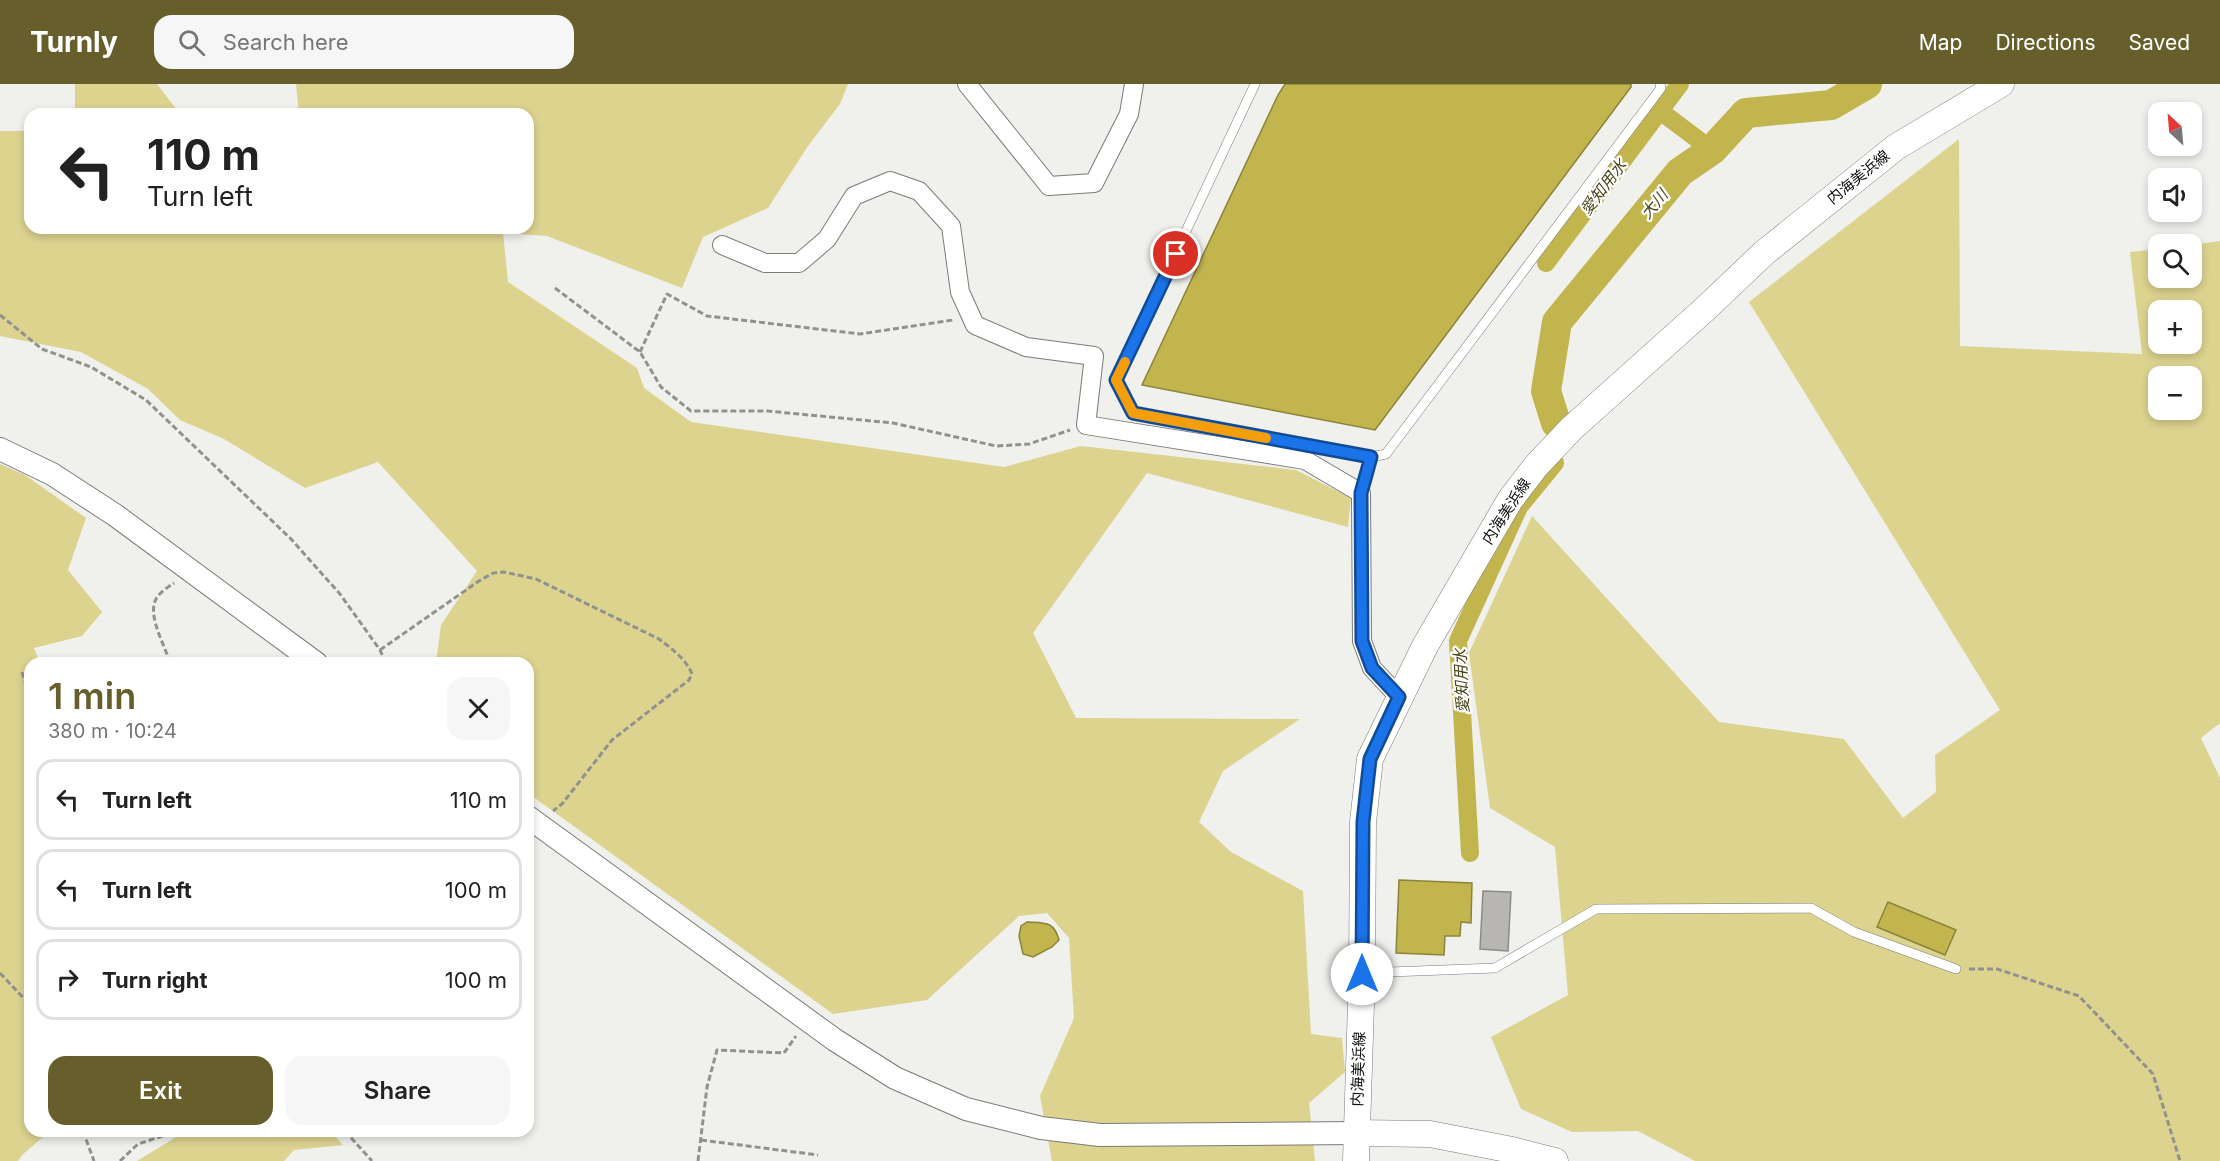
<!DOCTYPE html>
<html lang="en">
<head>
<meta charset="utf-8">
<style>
	:root { --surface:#fff; --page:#f6f6f6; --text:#222; --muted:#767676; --line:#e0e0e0; --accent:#665e2b }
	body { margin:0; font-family:Inter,"Noto Sans JP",sans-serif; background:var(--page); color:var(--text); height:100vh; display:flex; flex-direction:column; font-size:22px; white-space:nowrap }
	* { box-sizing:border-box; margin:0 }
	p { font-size:20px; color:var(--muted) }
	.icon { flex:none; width:33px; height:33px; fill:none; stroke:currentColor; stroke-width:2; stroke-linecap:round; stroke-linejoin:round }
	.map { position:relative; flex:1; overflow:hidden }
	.details { position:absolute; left:24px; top:573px; width:510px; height:480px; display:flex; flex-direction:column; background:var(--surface); border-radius:18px; box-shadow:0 3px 9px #0003 }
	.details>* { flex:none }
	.guide { position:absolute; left:24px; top:24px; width:510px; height:126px; border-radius:18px; box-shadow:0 3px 9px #0003; background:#fff; color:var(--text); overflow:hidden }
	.needle { width:39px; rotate:334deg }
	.fabs { position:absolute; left:2148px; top:18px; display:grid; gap:12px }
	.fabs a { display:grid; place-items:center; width:54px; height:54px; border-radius:12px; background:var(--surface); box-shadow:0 3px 9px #0003; font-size:30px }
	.pin { position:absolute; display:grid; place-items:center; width:51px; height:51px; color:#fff; margin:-26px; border:3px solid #fff; border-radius:50%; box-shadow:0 2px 6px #0007 }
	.me { position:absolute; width:66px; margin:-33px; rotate:0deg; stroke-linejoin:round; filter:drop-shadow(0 0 4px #0008) }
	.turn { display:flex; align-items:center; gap:21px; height:126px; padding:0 24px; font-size:27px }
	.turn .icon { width:78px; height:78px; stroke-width:2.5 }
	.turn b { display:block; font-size:42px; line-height:51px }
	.round { display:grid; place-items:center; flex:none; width:63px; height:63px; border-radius:18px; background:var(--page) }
	.overview { display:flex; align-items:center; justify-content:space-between; height:102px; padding:0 24px }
	h1 { font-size:36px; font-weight:600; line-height:45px; color:var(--accent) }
	.cta { display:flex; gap:12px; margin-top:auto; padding:12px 24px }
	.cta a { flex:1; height:69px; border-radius:18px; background:var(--accent); color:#fff; font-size:24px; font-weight:600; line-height:69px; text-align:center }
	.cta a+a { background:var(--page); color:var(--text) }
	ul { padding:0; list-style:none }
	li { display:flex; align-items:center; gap:18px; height:81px; margin:0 12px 9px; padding:0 12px; border:3px solid var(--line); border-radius:18px }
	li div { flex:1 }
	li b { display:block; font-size:22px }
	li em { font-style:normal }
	header { display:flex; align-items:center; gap:36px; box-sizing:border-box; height:84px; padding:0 30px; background:var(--accent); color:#fff }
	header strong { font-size:28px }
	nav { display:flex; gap:33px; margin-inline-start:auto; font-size:21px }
	.search { width:420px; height:54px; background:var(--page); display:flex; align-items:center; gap:15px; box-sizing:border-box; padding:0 21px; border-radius:18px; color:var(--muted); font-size:22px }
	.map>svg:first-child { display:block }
	.green { fill:#dcd38f; fill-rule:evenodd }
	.water { fill:#c3b54e; stroke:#8c833a; stroke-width:1.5 }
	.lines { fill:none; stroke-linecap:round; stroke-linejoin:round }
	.canal { stroke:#c3b54e; stroke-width:18 }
	.river { stroke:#c3b54e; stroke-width:30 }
	.building { fill:#b7b6b2; stroke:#8c8b87; stroke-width:1.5 }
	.service-casing { stroke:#7b7a77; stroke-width:10 }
	.minor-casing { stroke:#7b7a77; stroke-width:20 }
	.tertiary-casing { stroke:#7b7a77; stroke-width:24 }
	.secondary-casing { stroke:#7b7a77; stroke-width:27 }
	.path { stroke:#91918e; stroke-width:3; stroke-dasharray:6 3; stroke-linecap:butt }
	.service { stroke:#fff; stroke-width:9 }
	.minor { stroke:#fff; stroke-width:18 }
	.tertiary { stroke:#fff; stroke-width:22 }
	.secondary { stroke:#fff; stroke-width:26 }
	.route-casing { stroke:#114b97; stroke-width:15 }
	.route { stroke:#1a73e8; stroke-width:10 }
	.slow { stroke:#f59e0b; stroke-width:10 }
	.labels { text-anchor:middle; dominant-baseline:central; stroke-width:4.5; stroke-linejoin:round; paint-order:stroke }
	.street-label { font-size:15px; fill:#0d0d0b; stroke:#fff }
	.water-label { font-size:16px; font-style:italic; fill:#4a4419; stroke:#fff }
</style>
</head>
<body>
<header>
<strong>Turnly</strong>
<div class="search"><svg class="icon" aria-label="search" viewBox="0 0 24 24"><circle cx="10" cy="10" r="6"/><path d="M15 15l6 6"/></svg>Search here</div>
<nav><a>Map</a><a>Directions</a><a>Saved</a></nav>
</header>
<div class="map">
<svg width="2220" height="1077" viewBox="0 0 2220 1077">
	<rect width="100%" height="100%" fill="#f0f0ec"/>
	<path class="green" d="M 75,0 L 157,0 L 180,30 L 75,30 Z
		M 296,0 L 848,0 L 840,20 L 808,62 L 768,124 L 703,153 L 682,204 L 547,152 L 503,149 L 508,198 L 637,284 L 644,304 L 691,338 L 1004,383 L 1081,362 L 1296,386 L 1351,414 L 1348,443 L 1147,389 L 1033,549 L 1076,634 L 1300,635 L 1223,687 L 1199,738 L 1231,768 L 1303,807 L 1311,950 L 1342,954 L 1345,988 L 1309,1019 L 1315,1077 L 1052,1077 L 1040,1012 L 1074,934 L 1069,854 L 1047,829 L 1019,832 L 927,916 L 833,930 L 528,709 L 528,579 L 436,579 L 441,541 L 477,487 L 378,378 L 305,404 L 224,355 L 180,336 L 148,305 L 81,268 L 0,252 L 0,47 L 30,47 L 30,144 L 528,144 L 528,30 L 299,30 Z
		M 1959,55 L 1960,262 L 2142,270 L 2130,168 L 2158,165 L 2158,194 L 2192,194 L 2192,161 L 2220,157 L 2220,639 L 2201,654 L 2220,694 L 2220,1077 L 1695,1077 L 1638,1047 L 1572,1048 L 1521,1025 L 1491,953 L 1568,911 L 1555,763 L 1490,724 L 1469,569 L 1532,432 L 1719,638 L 1844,655 L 1903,734 L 1936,708 L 1935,671 L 2000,626 L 1749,218 ZM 2158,226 L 2192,226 L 2192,260 L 2158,260 ZM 2158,292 L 2192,292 L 2192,326 L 2158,326 Z
		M 0,380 L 25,391 L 86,434 L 68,486 L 102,528 L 82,552 L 34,564 L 40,579 L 30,579 L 30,1047 L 50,1047 L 22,1071 L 18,1077 L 0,1077 Z
		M 186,1047 L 330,1047 L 343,1061 L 294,1066 L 284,1077 L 137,1077 Z"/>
	<path class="water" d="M 1285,0 L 1631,0 L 1631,3 L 1375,346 L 1142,301 L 1278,11 Z
		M 1399,796 L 1472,799 L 1471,839 L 1461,838 L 1460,852 L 1445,852 L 1444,871 L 1396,869 Z
		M 1888,818 L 1956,846 L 1945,871 L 1877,843 Z
		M 1027,838 C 1045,839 1054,837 1059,856 L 1052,863 L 1033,873 L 1023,870 L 1019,852 L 1021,842 Z"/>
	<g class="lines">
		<path class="canal" d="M 1660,27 L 1712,66
			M 1546,179 L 1680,0
			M 1470,769 L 1458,557 L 1519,423 L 1555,379"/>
		<path class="river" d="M 1556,339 L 1546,307 L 1557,238 L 1680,88 L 1712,66 L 1746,29 L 1831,21 L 1867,0"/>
	</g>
	<path class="building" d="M 1483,807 L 1511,808 L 1508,867 L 1480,865 Z"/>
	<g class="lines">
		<g class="service-casing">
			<path id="service" d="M 1255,0 L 1116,296 L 1133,329 L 1371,373 L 1386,370 L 1661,4 L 1660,0
				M 1361,409 L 1371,373
				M 1364,889 L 1495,884 L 1596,825 L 1811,824 L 1854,848 L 1956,885"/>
		</g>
		<g class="minor-casing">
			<path id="minor" d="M 967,0 L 1049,102 L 1094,99 L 1129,30 L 1134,0
				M 722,161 L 765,179 L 799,179 L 827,155 L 854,112 L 890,97 L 919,107 L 951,142 L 960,208 L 975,241 L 1026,263 L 1094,272 L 1086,341 L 1305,376 L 1361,409 L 1362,557 L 1372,584 L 1399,613"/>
		</g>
		<g class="tertiary-casing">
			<path id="tertiary" d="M 0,365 L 52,390 L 115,431 L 316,579
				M 528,733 L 835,956 L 895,994 L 966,1025 L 1041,1044 L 1100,1051 L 1356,1049"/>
		</g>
		<g class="secondary-casing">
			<path id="secondary" d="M 1356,1049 L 1430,1050 L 1512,1066 L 1555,1077
				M 1356,1077 L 1362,889 L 1363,738 L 1370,675 L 1425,562 L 1510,416 L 1536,382 L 1571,345 L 1705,225 L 1764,169 L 1896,63 L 2001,0"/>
		</g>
		<path class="path" d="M 555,204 L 640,268 L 661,303 L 691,327 L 767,327 L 893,339 L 996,362 L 1029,360 L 1070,346
			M 0,231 L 42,265 L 91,283 L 146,316 L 291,455 L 340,510 L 380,566 L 386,579
			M 640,268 L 667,210 L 707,232 L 860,250 L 953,236
			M 380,566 L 479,497 L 493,489 L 504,488 L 536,495 L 659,555 C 672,565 686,575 692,590 L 689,596 L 612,656 L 562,720 L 553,727
			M 170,579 C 165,561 147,532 156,515 C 159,509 168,503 174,499
			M 22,588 L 30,613
			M 1969,885 L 1997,885 L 2079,912 L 2153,990 L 2180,1077
			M 0,889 L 30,921
			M 83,1047 L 94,1077
			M 345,1047 L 372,1077
			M 701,1056 L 818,1071
			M 120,1077 L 138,1060 L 178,1047
			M 698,1077 L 707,1003 L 717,966 L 784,969 L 796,952"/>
		<use href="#service" class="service"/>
		<use href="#minor" class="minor"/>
		<use href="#tertiary" class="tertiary"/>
		<use href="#secondary" class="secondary"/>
	</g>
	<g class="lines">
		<g class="route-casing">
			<path id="route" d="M 1176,170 L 1116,296 L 1133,329 L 1371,373 L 1361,409 L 1362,557 L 1372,584 L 1399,613 L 1370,675 L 1363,738 L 1362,890"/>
		</g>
		<use href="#route" class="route"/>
		<path class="slow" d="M 1125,278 L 1116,296 L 1133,329 L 1266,354"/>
	</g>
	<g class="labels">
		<g class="street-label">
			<text transform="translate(1858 93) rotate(-39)">内海美浜線</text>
			<text transform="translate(1506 427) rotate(-57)">内海美浜線</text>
			<text transform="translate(1358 985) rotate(-88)">内海美浜線</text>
		</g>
		<g class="water-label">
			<text transform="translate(1603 103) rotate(-53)">愛知用水</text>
			<text transform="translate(1654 120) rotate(-50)">大川</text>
			<text transform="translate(1461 597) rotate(-93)">愛知用水</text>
		</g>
	</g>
</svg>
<div class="fabs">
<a><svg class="needle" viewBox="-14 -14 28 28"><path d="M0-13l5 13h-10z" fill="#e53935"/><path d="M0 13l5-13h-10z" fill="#767676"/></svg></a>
<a><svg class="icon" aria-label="sound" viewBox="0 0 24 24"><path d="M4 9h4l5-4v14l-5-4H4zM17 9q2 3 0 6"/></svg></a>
<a><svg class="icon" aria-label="search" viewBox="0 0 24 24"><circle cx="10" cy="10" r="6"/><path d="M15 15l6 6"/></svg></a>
<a>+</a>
<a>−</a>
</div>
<div class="pin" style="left:1176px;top:170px;background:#d93025"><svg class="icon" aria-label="arrive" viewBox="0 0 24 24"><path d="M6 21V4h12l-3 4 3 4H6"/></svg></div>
<svg class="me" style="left:1362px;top:890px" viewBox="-20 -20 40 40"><circle r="19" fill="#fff"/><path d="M0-13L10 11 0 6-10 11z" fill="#1a73e8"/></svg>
<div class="guide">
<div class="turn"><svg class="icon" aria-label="left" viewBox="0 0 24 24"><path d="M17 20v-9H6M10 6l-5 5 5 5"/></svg><div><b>110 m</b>Turn left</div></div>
</div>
<section class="details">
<div class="overview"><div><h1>1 min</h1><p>380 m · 10:24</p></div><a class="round"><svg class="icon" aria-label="close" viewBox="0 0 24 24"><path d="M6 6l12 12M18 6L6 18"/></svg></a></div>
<ul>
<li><svg class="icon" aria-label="left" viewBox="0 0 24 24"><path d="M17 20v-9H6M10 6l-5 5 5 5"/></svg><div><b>Turn left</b></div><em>110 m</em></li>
<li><svg class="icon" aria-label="left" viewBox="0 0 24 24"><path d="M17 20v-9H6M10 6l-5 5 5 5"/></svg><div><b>Turn left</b></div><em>100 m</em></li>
<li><svg class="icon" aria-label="right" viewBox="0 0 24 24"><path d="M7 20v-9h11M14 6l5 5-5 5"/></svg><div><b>Turn right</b></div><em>100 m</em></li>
</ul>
<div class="cta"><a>Exit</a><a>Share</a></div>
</section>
</div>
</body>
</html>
